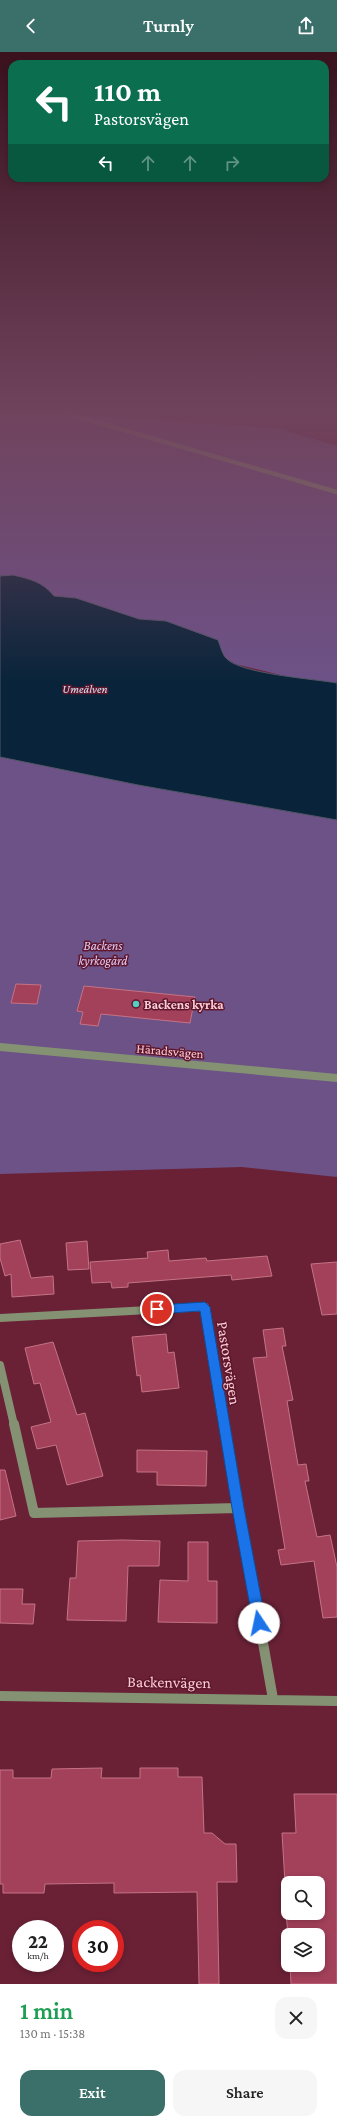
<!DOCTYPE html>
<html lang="en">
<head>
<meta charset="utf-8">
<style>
	:root { --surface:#fff; --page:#f6f6f6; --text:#222; --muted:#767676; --accent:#3a6f6a }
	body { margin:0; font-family:"Crimson Pro",serif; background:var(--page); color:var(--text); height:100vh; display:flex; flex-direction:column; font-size:15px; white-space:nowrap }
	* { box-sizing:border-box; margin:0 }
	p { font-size:13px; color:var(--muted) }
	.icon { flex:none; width:22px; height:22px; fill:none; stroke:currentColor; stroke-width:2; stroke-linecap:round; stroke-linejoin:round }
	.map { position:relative; height:1932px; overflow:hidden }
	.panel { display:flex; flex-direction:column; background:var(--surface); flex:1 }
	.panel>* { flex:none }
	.guide { position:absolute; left:8px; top:8px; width:321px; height:122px; border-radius:12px; box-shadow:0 2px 6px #0003; background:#0b6e4f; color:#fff; overflow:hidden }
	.fabs { position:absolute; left:281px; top:1824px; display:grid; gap:8px }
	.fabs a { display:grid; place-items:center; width:44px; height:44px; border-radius:8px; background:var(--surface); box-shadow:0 2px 6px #0003; font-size:20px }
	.speed { position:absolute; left:12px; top:1868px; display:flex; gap:8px; font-size:20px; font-weight:700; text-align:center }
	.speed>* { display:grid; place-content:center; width:52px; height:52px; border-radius:50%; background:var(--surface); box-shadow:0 2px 6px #0003; line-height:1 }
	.speed small { font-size:10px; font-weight:400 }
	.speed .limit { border:6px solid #d22; background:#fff; color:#111 }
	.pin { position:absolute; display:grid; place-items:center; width:34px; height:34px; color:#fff; margin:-17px; border:2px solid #fff; border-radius:50%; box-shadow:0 1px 4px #0007 }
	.me { position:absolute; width:44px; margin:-22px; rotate:349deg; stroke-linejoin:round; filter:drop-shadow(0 0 3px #0008) }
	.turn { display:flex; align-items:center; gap:14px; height:84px; padding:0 20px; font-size:18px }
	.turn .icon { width:52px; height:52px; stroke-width:2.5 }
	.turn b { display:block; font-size:28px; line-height:34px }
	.lanes { display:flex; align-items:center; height:38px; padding:0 20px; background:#0003; justify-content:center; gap:20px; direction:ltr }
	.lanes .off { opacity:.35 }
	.round { display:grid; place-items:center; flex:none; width:42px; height:42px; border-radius:12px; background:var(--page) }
	.head { display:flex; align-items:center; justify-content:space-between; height:68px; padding:0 20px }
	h1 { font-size:24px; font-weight:600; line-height:30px; color:#1e9e55 }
	.cta { display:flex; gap:8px; margin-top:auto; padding:8px 20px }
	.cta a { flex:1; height:46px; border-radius:12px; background:var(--accent); color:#fff; font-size:16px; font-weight:600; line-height:46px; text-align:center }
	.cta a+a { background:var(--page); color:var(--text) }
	header { display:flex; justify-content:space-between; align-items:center; height:52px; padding:0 20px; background:var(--accent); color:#fff; font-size:18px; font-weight:600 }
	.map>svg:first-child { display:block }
	.green { fill:#6d5288 }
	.water { fill:#09243a; stroke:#525768 }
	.building { fill:#a3405a; stroke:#c57385 }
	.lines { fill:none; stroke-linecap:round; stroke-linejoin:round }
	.minor-far2 { stroke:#849273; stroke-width:4.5 }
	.minor-far1 { stroke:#849273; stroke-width:8 }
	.minor { stroke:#849273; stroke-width:10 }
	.route { fill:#1a73e8; stroke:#114b97 }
	.poi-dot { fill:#57cec2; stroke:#5e162c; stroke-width:1.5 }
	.labels { text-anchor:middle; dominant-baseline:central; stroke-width:3; stroke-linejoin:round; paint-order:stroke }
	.far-water-label { font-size:12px; font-style:italic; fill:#d1e5f7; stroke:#5e162c }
	.park-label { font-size:13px; font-style:italic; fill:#e1ccf9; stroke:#5e162c }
	.poi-label { font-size:13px; font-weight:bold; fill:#fbcdd5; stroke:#5e162c; text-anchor:start }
	.street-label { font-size:13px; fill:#fbcdd5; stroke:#5e162c }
	.near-street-label { font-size:16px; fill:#fbcdd5; stroke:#5e162c }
</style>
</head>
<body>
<header><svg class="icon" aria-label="back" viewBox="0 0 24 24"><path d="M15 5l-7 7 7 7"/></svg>Turnly<svg class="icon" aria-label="share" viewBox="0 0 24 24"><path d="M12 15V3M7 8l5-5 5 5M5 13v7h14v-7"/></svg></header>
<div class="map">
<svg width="337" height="1932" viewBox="0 0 337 1932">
	<rect width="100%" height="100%" fill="#6a2136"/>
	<path class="green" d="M 0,359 L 58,359 L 68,362 L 279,377 L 337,394 L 337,631 L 293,626 L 235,612 L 166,569 L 139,567 L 76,546 L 54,544 C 43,529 18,523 0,524 Z
		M 0,705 L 138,733 L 337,768 L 337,1125 L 242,1115 L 0,1122 Z"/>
	<path class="water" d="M 13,523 C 30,527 43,530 54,544 L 76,546 L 139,567 L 166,569 L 218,588 C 220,593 222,601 225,605 C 237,622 316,627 337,631 L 337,768 L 138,733 L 0,705 L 0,524 Z"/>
	<path class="building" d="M 16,932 L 41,933 L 37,952 L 11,951 Z
		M 84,934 L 195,945 L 190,971 L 101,962 L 98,974 L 80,972 L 83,960 L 77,959 Z
		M 20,1188 L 31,1226 L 53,1224 L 54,1242 L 12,1245 L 11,1222 L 5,1224 L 0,1206 L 0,1192 Z
		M 87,1189 L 89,1217 L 68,1218 L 66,1191 Z
		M 168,1198 L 169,1209 L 206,1206 L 207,1209 L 267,1204 L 272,1224 L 232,1228 L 231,1223 L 128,1231 L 128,1235 L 112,1236 L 111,1230 L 92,1231 L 90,1210 L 148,1206 L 147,1200 Z
		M 337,1210 L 337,1262 L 322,1263 L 311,1212 Z
		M 283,1276 L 286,1294 L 282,1294 L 293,1348 L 287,1349 L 298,1413 L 306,1412 L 309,1429 L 305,1429 L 317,1485 L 330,1483 L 337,1515 L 337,1565 L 323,1566 L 314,1509 L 281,1513 L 278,1498 L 285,1497 L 253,1306 L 267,1305 L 263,1278 Z
		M 166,1282 L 168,1301 L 174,1300 L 179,1336 L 142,1340 L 140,1323 L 137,1324 L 132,1285 Z
		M 53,1290 L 77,1363 L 85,1361 L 103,1424 L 67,1433 L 56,1393 L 37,1397 L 31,1375 L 51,1370 L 40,1331 L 34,1332 L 25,1296 Z
		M 137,1398 L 207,1399 L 206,1434 L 157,1433 L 157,1420 L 137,1420 Z
		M 0,1418 L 5,1418 L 16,1464 L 0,1468 Z
		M 123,1488 L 160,1489 L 159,1514 L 128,1514 L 126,1569 L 67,1568 L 70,1526 L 76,1526 L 78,1489 Z
		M 188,1490 L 208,1490 L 208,1529 L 217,1529 L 217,1571 L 158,1570 L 160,1528 L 188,1529 Z
		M 0,1537 L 23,1537 L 22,1552 L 35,1552 L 33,1572 L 0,1571 Z
		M 102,1716 L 101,1726 L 140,1726 L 140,1716 L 178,1716 L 178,1725 L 202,1725 L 204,1781 L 212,1781 L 225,1792 L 236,1792 L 237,1830 L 217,1830 L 219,1932 L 199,1932 L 197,1840 L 114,1841 L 114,1831 L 45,1832 L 44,1841 L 3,1841 L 3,1832 L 0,1832 L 0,1718 L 13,1718 L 13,1726 L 51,1726 L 52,1717 Z
		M 294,1742 L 337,1742 L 337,1932 L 291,1932 L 290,1913 L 318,1913 L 318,1883 L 288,1883 L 286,1861 L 318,1861 L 318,1831 L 285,1831 L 282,1781 L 296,1781 Z"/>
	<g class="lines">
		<path class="minor-far2" d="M 58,359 L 337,440"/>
		<path class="minor-far1" d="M 0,995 L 337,1026
			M 0,1266 L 205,1255 L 224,1373
			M 0,1313 L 14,1373"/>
		<path class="minor" d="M 14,1372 L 34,1461 L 238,1456
			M 224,1372 L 273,1647
			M 0,1644 L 337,1649"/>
	</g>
	<linearGradient id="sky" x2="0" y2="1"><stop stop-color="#3a121e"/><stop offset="0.57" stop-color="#70435d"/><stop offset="1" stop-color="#70435d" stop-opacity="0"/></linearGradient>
	<rect width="337" height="630" fill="url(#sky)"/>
	<path class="route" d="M 205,1250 L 210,1255 L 244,1456 L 266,1571 L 264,1575 L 259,1577 L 255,1575 L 253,1571 L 232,1456 L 200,1259 L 157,1262 L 152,1257 L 157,1253 Z"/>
	<circle class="poi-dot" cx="136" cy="952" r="4"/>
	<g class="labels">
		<g class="far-water-label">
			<text x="85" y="637">Umeälven</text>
		</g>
		<g class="park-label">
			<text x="103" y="893">Backens<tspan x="103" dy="15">kyrkogård</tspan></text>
		</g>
		<g class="poi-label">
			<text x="144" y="952">Backens kyrka</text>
		</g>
		<g class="street-label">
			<text transform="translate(170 999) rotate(5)">Häradsvägen</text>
		</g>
		<g class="near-street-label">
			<text transform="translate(229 1311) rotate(81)">Pastorsvägen</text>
			<text transform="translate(169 1630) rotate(1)">Backenvägen</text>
		</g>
	</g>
</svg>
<div class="fabs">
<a><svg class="icon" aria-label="search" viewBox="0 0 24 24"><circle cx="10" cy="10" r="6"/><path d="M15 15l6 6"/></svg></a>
<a><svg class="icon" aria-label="layers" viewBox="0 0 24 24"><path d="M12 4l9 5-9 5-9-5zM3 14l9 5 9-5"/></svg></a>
</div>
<div class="speed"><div>22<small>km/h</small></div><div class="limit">30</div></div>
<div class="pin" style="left:157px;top:1257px;background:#d93025"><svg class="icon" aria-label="arrive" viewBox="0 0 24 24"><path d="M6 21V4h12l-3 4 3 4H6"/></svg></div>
<svg class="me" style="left:259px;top:1571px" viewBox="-20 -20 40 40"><circle r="19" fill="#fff"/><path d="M0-13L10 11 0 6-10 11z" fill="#1a73e8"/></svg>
<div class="guide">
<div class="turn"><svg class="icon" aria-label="left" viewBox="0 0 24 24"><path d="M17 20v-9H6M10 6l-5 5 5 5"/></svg><div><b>110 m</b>Pastorsvägen</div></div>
<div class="lanes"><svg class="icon" aria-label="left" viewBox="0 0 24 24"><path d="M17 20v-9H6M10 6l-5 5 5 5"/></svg><svg class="icon off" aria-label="ahead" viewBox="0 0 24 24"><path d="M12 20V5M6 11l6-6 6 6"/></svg><svg class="icon off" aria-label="ahead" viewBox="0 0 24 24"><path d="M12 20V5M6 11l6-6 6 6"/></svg><svg class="icon off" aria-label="right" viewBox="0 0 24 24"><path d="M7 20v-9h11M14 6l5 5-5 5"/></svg></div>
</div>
</div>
<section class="panel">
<div class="head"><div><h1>1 min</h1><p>130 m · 15:38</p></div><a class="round"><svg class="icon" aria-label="close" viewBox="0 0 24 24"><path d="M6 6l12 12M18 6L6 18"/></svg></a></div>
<div class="cta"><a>Exit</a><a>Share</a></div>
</section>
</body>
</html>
